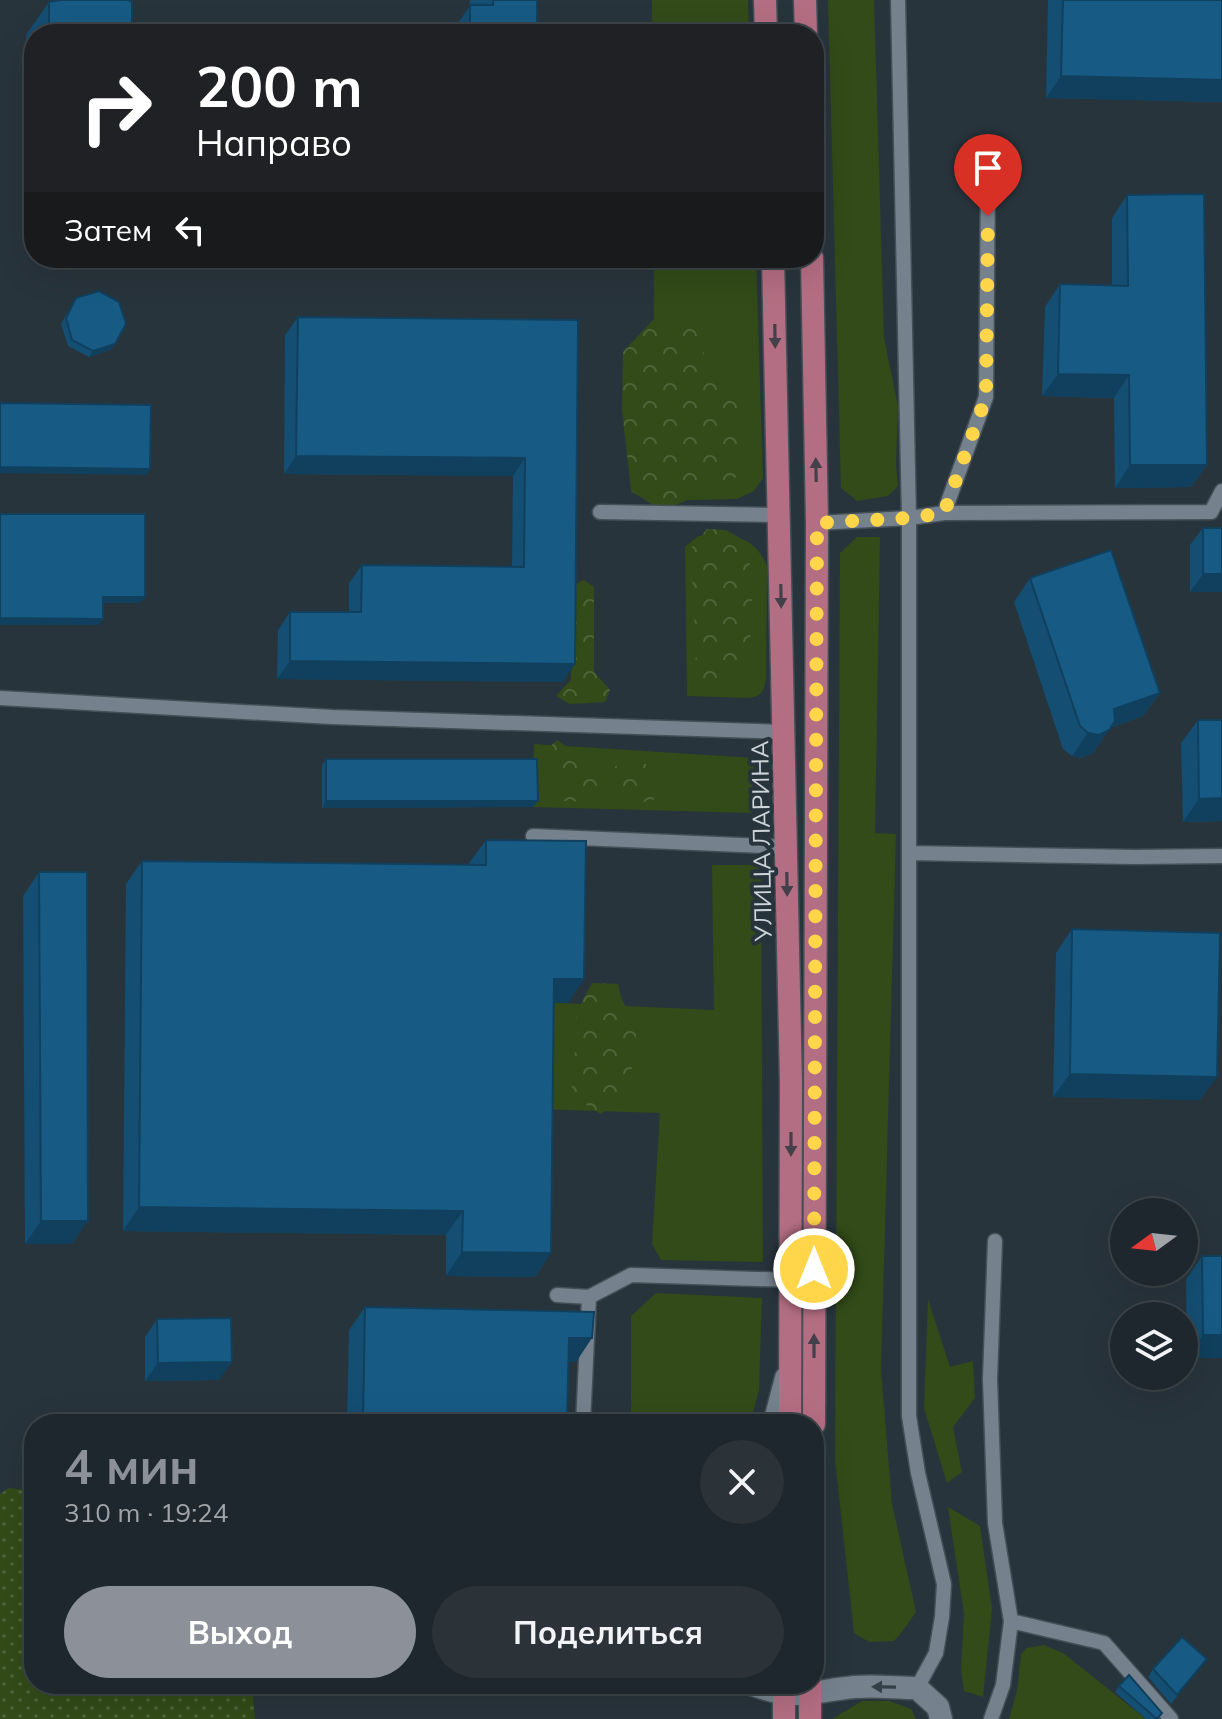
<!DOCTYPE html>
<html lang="ru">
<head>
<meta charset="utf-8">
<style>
	:root { --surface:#1e272d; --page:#2b3339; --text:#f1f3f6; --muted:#a1a5aa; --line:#3c4449; --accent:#8c9099 }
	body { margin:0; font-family:Mulish,sans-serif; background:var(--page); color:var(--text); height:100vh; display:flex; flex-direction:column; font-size:30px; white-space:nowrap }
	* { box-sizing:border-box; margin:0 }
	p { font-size:26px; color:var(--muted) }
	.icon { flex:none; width:44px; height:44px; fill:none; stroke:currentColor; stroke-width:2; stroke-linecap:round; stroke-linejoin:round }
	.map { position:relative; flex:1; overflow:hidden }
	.details { position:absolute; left:24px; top:1414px; width:800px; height:280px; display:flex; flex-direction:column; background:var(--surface); border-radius:32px; box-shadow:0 8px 32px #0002,0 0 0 2px var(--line) }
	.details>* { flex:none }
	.banner { position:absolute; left:24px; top:24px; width:800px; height:244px; border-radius:32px; box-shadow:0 8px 32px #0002,0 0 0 2px var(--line); background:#202124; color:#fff; overflow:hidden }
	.needle { width:52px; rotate:255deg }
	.fabs { position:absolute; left:1110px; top:1198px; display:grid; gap:16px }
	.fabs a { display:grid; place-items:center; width:88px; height:88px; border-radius:50%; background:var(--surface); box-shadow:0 8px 32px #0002,0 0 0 2px var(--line); font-size:40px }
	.pin { position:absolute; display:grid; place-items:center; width:68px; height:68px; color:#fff; margin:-82px -34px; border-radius:50% 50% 50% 0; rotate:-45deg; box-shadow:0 0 8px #0007 }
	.pin .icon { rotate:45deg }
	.me { position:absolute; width:88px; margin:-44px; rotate:0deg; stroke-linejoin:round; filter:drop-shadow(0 0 6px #0008) }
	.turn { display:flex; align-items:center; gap:28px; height:168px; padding:0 40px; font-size:36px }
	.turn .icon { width:104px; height:104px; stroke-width:2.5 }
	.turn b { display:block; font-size:56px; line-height:68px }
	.then { display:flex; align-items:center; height:76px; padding:0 40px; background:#0003; gap:16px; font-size:30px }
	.round { display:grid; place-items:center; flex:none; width:84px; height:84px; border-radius:42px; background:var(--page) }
	.overview { display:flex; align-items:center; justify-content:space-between; height:136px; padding:0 40px }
	h1 { font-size:48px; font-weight:700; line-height:60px; color:var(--accent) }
	.primary-button { display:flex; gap:16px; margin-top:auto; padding:16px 40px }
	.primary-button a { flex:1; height:92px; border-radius:48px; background:var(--accent); color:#fff; font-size:32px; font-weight:700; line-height:92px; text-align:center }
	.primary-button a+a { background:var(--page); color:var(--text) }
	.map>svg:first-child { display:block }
	.grass { fill:#324b18 }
	.forest { fill:url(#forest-crowns) }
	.park { fill:url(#park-dots) }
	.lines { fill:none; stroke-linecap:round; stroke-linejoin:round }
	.service-casing { stroke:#454f56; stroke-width:17 }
	.minor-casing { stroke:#454f56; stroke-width:25 }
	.primary-casing { stroke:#454f56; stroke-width:25 }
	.service { stroke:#75828d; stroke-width:14 }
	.minor { stroke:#75828d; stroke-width:22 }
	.primary { stroke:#b46e83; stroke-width:22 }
	.wall { fill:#144e72 }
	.shaded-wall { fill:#10405d }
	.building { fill:#175b85; stroke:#10405d; stroke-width:2 }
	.oneway { fill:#44404a }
	.oneway2 { fill:#344048 }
	.route { stroke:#ffd54a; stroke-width:14; stroke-dasharray:0 25.2 }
	.labels { text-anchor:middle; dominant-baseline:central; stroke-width:8; stroke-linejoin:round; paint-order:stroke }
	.street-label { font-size:24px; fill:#cdd4da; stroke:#28343c }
</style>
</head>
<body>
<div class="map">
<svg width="1222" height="1719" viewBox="0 0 1222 1719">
	<defs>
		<pattern id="forest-crowns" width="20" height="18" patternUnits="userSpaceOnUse" patternTransform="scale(2)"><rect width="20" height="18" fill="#324b18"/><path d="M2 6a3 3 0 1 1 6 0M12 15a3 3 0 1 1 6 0" fill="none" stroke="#4e6439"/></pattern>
		<pattern id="park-dots" width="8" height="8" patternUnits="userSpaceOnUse" patternTransform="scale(2)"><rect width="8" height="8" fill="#324b18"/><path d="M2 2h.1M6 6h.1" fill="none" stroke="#4e6439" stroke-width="1.8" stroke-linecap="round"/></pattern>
	</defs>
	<rect width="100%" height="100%" fill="#28343c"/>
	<path class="grass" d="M 652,0 L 748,0 L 749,34 L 652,34 Z
		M 828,0 L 874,0 L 884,338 L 898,406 L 896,465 L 898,486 L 888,496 L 857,501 L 841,488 Z
		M 654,258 L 756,258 L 763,478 L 754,491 L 737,499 L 653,501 Z
		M 698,536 C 731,537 752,531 767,566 L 766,679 C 764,691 762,695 750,698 L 687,696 L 685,547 Z
		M 857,537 L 880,537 L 875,833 L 896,834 L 881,1370 L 892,1504 L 916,1612 L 902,1632 L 894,1641 L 869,1642 L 854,1633 L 835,1460 L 840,553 Z
		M 534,744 L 754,758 L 752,813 L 533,807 Z
		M 712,865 L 761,865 L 763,1262 L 661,1260 L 652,1244 L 660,1113 L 537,1109 L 538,1002 L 714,1010 Z
		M 656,1293 L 762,1298 L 759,1390 L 750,1424 L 631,1424 L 631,1316 Z
		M 928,1299 L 950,1367 L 973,1361 L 975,1398 L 953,1427 L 962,1472 L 947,1483 L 924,1408 Z
		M 948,1507 L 980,1526 L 992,1609 L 983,1697 L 964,1691 L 961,1670 L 964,1614 Z
		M 1044,1645 L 1063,1653 L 1146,1719 L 1009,1719 L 1017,1691 L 1021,1654 L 1027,1648 Z
		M 862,1701 L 889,1701 L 911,1709 L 916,1719 L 832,1719 Z"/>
	<path class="forest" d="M 653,320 L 692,323 L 708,363 L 744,394 L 737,477 L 663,511 L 631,491 L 622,410 L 623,352 Z
		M 707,529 L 726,530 L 745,541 L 753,579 L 749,666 L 728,685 L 709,684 L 694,668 L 699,639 L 694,619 L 699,601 L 692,582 L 691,548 Z
		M 584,580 L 594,587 L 594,672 L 610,690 L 605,702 L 570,704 L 556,696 L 571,680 L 573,585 Z
		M 557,740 L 574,752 L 580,773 L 605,775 L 627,757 L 656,768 L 662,789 L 651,803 L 623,799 L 608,787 L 592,802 L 564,801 L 561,782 L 547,771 L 539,757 Z
		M 592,983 L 618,984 L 621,997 L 637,1031 L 631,1057 L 633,1086 L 601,1114 L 574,1097 L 568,1066 L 584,1036 L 575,1015 Z"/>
	<path class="park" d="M 9,1488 L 34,1491 L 34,1684 L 252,1684 L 255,1719 L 0,1719 L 0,1494 Z"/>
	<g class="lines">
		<g class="service-casing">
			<path id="service" d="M 898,0 L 909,518 L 909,1416 L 918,1473 L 944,1584 L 942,1617 L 936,1653 L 917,1688
				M 600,512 L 779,515
				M 944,513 L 1211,512 L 1222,491
				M 817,523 L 909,518 L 944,513 L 986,397 L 988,173
				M 0,698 L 332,717 L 785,732
				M 533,836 L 787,847
				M 909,853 L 1135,857 L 1222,856
				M 557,1295 L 589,1297 L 631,1275 L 791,1280
				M 583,1424 L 589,1297
				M 1011,1621 L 1104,1643 L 1171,1719
				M 991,1719 L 1003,1685 L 1011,1621 L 995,1523 L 990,1379 L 995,1241"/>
		</g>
		<g class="minor-casing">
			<path id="minor" d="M 774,1424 L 786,1378
				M 751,1684 C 796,1702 811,1691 855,1687 C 875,1685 897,1688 917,1688 L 938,1707 L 941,1719"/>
		</g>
		<g class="primary-casing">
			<path id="primary" d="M 765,0 L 766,34
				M 805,0 L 806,34
				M 773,258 L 791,1084 L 790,1424
				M 812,258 L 817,523 L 814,1424
				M 784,1719 L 784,1684
				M 810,1719 L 810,1684"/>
		</g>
		<use href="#service" class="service"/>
		<use href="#minor" class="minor"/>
		<use href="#primary" class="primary"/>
	</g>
	<path class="wall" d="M 470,0 L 537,0 L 537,34 L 450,34 L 470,6 Z
		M 1048,0 L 1222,0 L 1222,102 L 1046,98 Z
		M 49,2 L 129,34 L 34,34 L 34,231 L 26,231 L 26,35 Z
		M 1127,195 L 1207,465 L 1191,487 L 1115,488 L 1114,398 L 1042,396 L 1045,307 L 1060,284 L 1112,286 L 1112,218 Z
		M 76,298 L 115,344 L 110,350 L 89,357 L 68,346 L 61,324 Z
		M 298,317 L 578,320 L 563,682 L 277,679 L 278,630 L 290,612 L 349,612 L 349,583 L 362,565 L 512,567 L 513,476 L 284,474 L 285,335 Z
		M 1203,528 L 1222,528 L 1222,592 L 1190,592 L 1190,545 Z
		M 1030,578 L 1160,693 L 1143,716 L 1110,728 L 1093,753 L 1082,758 L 1072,756 L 1063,749 L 1014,602 Z
		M 1198,720 L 1222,821 L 1183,822 L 1181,743 Z
		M 326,759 L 538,801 L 533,807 L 322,808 L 322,765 Z
		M 486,840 L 568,1003 L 554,1002 L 551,1253 L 535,1277 L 446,1276 L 446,1235 L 123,1231 L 126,884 L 142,861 L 469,865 L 469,863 Z
		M 39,872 L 72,1244 L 25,1244 L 23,896 Z
		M 1072,929 L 1200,1100 L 1053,1097 L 1056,953 Z
		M 1202,1256 L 1222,1256 L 1222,1358 L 1187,1358 L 1186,1279 Z
		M 365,1307 L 576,1362 L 568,1361 L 567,1424 L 347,1424 L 349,1330 Z
		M 157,1319 L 219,1380 L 145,1381 L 145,1337 Z
		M 1207,1659 L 1171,1704 L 1148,1677 L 1153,1669 Z
		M 1119,1686 L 1158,1719 L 1146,1719 L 1115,1692 Z"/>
	<path class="shaded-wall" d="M 121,30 L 132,30 L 129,34 L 118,34 Z
		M 1061,76 L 1222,80 L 1222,102 L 1046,98 Z
		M 34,220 L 34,231 L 26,231 Z
		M 115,344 L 110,350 L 89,357 L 93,351 Z
		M 1058,374 L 1129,375 L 1114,398 L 1042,396 Z
		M 296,456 L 525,458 L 513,476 L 284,474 Z
		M 1130,465 L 1207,465 L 1191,487 L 1115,488 Z
		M 0,467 L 150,469 L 146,475 L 0,473 Z
		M 1203,574 L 1222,574 L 1222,592 L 1190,592 Z
		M 103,597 L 145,597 L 140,603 L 98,603 Z
		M 0,618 L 103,619 L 99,625 L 0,625 Z
		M 290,661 L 575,664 L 563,682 L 277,679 Z
		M 1160,693 L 1143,716 L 1098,732 L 1114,709 Z
		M 1109,730 L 1093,753 L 1082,758 L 1072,756 L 1088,733 Z
		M 1222,798 L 1222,821 L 1183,822 L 1199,799 Z
		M 326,801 L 538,801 L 533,807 L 322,808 Z
		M 554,979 L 584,979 L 568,1003 L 538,1002 Z
		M 1070,1074 L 1217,1077 L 1200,1100 L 1053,1097 Z
		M 139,1207 L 463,1211 L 446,1235 L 123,1231 Z
		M 41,1221 L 88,1221 L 72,1244 L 25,1244 Z
		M 462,1252 L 551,1253 L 535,1277 L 446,1276 Z
		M 1203,1335 L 1222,1335 L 1222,1358 L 1187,1358 Z
		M 569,1338 L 592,1338 L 576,1362 L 552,1361 Z
		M 232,1362 L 219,1380 L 145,1381 L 158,1363 Z"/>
	<path class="building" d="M 61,0 L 128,0 L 132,2 L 132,30 L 121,30 L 121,34 L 49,34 L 49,2 Z
		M 493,0 L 537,0 L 537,34 L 470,34 L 470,5 L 493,5 Z
		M 1063,0 L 1222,0 L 1222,80 L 1061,76 Z
		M 1204,194 L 1207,465 L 1130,465 L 1129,375 L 1058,374 L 1060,284 L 1128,286 L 1127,195 Z
		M 99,291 L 119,302 L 126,324 L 115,344 L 93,351 L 72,340 L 66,318 L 76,298 Z
		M 298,317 L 578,320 L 575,664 L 290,661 L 290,612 L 361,612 L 362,565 L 524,567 L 525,458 L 296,456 Z
		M 0,403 L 151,405 L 150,469 L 0,467 Z
		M 0,514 L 145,514 L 145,597 L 103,597 L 103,619 L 0,618 Z
		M 1203,528 L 1222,528 L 1222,574 L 1203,574 Z
		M 1111,550 L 1160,693 L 1114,709 L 1115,721 L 1109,730 L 1099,735 L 1088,733 L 1080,726 L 1030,578 Z
		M 1198,720 L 1222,720 L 1222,798 L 1199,799 Z
		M 326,759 L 537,759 L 538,801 L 326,801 Z
		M 486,840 L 586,841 L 584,979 L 554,979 L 551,1253 L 462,1252 L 463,1211 L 139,1207 L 142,861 L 486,865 Z
		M 39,872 L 87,872 L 88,1221 L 41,1221 Z
		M 1072,929 L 1220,933 L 1217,1077 L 1070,1074 Z
		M 1202,1256 L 1222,1256 L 1222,1335 L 1203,1335 Z
		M 365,1307 L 594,1312 L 592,1338 L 569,1338 L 567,1424 L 363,1424 Z
		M 231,1318 L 232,1362 L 158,1363 L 157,1319 Z
		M 1182,1637 L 1207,1659 L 1177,1695 L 1153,1669 Z
		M 1129,1675 L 1162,1713 L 1157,1719 L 1119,1686 Z"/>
	<defs><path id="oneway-solid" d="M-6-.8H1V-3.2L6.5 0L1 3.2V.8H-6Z" transform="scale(2)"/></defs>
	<g class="oneway">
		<use href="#oneway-solid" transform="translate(775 336) rotate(89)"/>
		<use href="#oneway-solid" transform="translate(816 470) rotate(-91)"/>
		<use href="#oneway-solid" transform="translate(781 596) rotate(89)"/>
		<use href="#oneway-solid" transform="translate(787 884) rotate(89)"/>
		<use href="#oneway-solid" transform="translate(791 1144) rotate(90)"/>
		<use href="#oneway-solid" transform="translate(814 1346) rotate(-90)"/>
	</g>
	<use class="oneway2" href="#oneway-solid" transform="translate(884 1687) rotate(-179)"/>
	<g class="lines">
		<path class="route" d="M 814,1269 L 817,523 L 909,518 L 944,513 L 986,397 L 988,216"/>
	</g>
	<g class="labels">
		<g class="street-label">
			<text transform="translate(761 841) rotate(-91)">УЛИЦА ЛАРИНА</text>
		</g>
	</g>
</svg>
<div class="fabs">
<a><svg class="needle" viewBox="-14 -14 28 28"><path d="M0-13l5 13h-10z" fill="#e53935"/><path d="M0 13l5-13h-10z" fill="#a1a5aa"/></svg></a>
<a><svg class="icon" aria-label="layers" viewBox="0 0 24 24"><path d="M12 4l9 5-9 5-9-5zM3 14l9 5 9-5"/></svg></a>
</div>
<div class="pin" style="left:988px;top:216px;background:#d93025"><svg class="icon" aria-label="arrive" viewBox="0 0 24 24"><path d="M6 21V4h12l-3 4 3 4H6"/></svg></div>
<svg class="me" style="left:814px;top:1269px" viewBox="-20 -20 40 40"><circle r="17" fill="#ffd54a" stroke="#fff" stroke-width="3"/><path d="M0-11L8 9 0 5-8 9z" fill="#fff"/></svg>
<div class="banner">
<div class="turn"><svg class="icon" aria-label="right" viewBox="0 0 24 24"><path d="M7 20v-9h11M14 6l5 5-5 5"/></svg><div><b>200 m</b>Направо</div></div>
<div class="then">Затем<svg class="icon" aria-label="left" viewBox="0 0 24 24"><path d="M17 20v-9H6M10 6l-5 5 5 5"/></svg></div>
</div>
<section class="details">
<div class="overview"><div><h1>4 мин</h1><p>310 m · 19:24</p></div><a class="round"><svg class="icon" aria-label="close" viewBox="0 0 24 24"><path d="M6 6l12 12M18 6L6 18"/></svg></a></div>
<div class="primary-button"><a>Выход</a><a>Поделиться</a></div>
</section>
</div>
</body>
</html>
